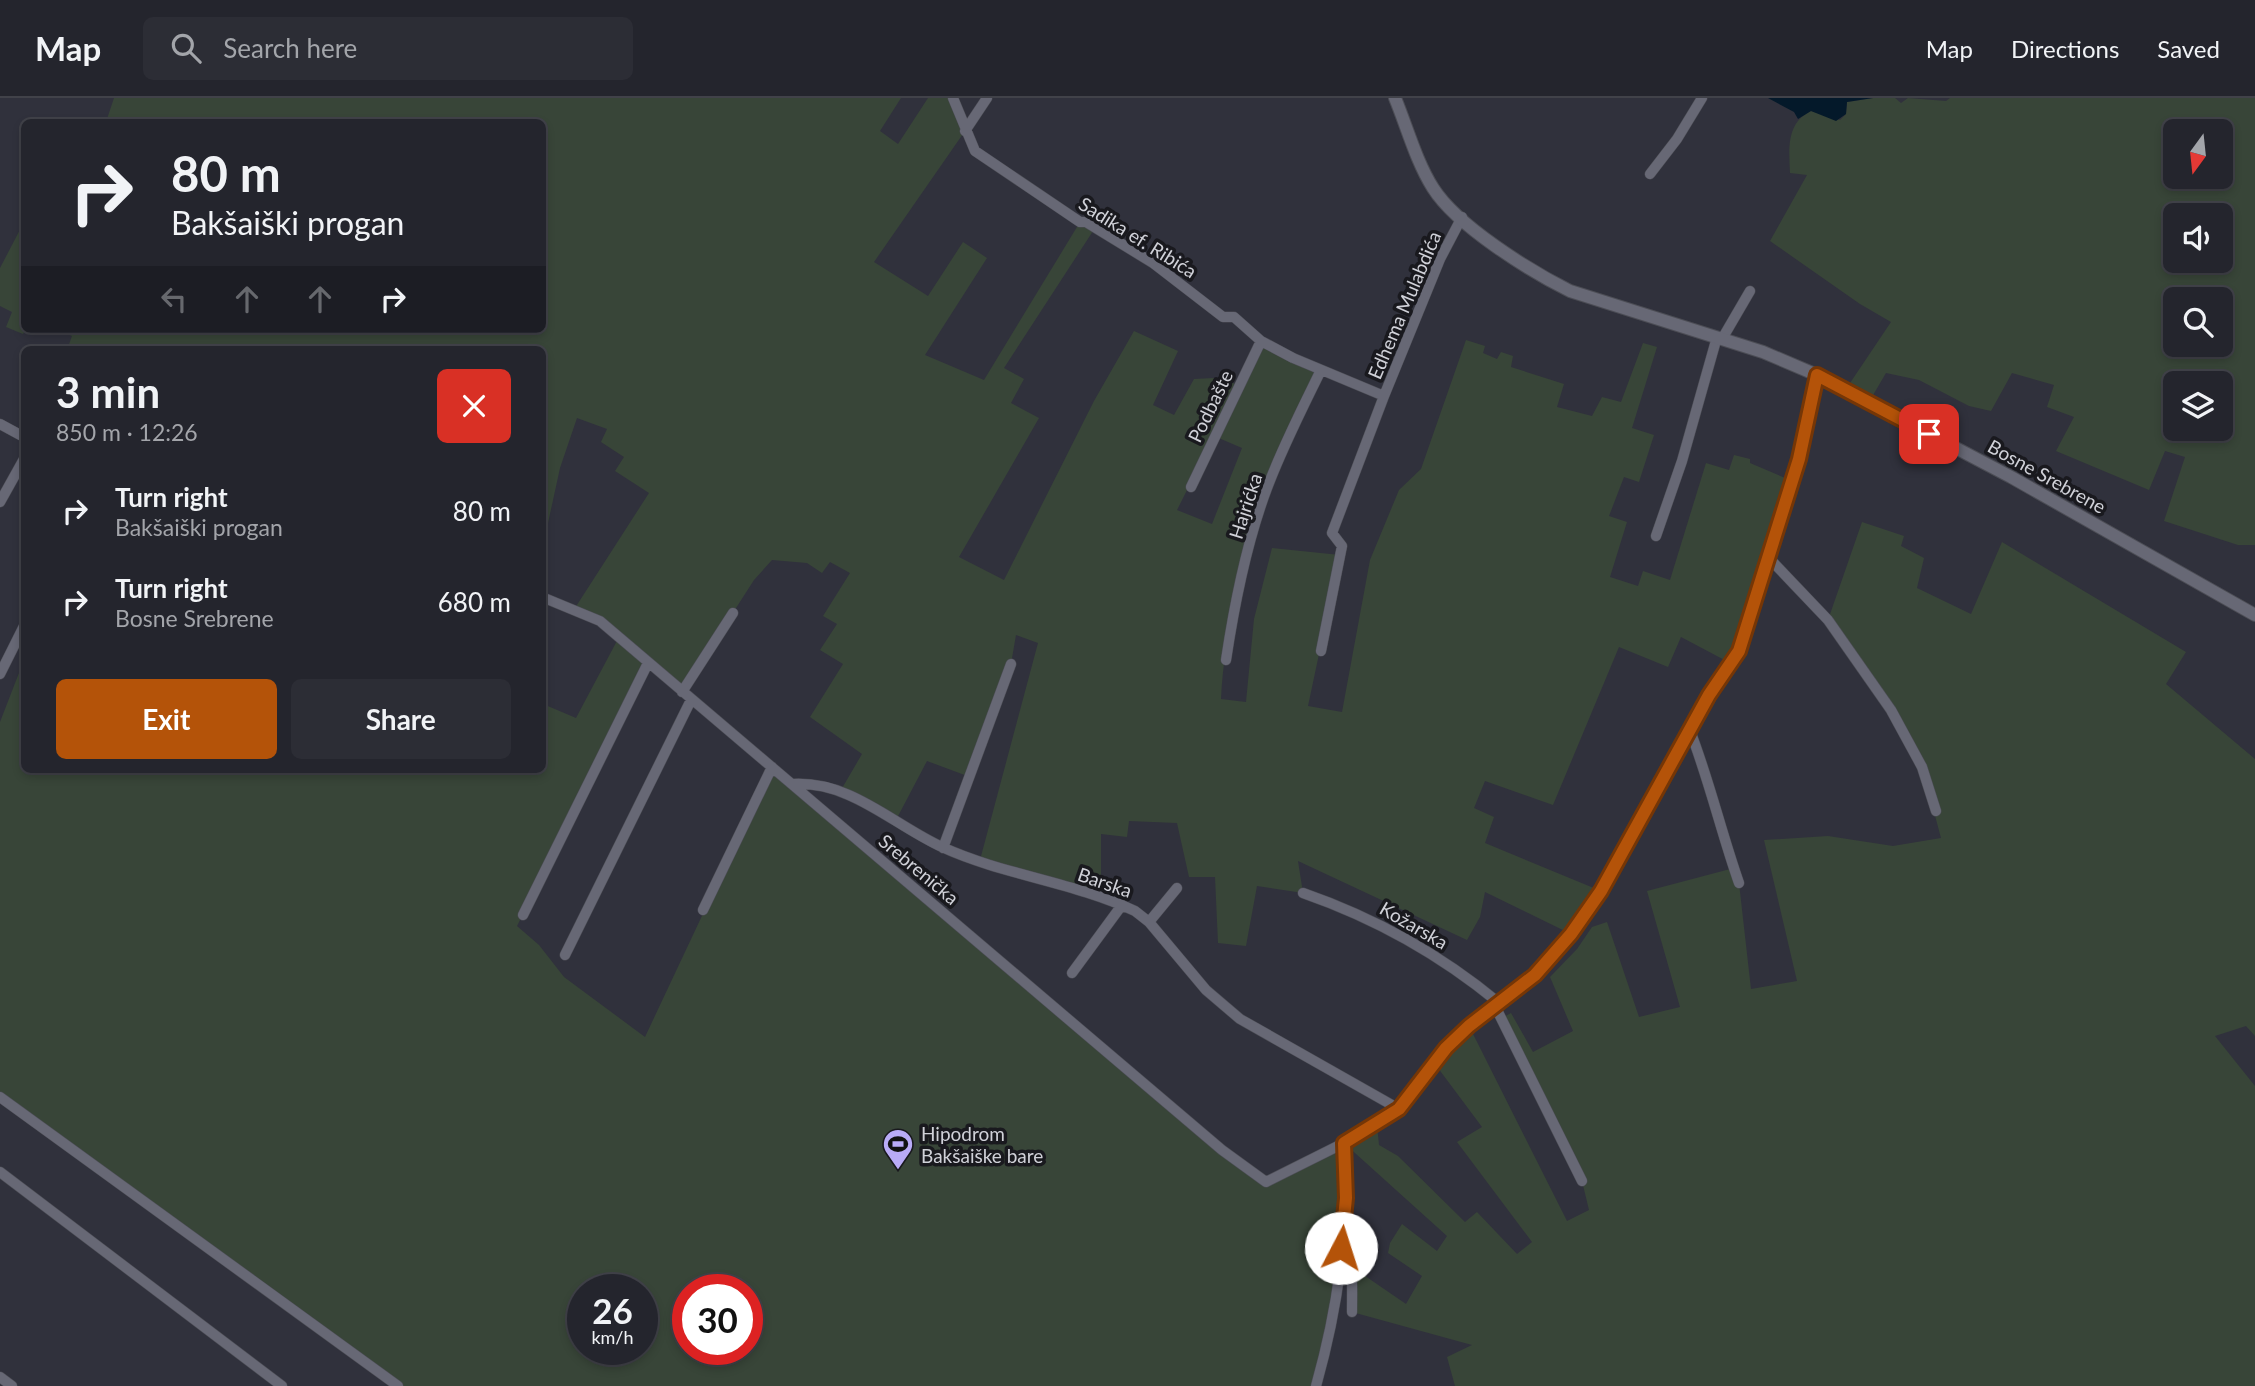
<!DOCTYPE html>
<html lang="en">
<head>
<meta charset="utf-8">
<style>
	:root { --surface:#24252d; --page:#2c2d35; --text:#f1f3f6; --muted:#a3a5aa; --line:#414249; --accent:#b45309 }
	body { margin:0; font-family:Lato,sans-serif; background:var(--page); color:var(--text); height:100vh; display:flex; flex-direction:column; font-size:26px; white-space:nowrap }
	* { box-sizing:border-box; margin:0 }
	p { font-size:23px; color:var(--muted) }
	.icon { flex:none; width:38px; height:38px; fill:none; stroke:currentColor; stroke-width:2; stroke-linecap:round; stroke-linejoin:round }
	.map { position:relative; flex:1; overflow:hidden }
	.details { position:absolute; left:21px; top:248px; width:525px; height:427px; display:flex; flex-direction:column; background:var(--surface); border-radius:10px; box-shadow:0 4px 10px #0003,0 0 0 2px var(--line) }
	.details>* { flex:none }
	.guide { position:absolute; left:21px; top:21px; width:525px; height:214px; border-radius:10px; box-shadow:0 4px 10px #0003,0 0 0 2px var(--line); background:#24252d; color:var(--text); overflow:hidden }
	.needle { width:46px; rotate:195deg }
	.buttons { position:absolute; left:2163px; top:21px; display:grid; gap:14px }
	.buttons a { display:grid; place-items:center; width:70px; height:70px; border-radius:10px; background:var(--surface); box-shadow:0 4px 10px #0003,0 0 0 2px var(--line); font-size:35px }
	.speed { position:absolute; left:567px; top:1176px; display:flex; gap:14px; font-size:35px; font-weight:700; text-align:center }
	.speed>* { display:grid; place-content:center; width:91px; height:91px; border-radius:50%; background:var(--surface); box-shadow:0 4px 10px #0003,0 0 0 2px var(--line); line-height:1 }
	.speed small { font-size:18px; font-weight:400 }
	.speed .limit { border:10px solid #d22; background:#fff; color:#111 }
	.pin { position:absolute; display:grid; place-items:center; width:60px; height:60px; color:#fff; margin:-30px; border-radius:14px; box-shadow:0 4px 10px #0006 }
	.me { position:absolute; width:77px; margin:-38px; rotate:5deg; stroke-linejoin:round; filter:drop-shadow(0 0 5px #0008) }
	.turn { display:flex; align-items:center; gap:24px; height:147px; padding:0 35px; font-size:32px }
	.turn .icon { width:91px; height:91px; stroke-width:2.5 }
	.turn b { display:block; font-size:49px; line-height:60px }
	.lanes { display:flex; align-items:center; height:66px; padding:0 35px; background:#0003; justify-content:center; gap:35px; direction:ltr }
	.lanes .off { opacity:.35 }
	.round { display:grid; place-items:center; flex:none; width:74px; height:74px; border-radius:10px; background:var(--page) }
	.head { display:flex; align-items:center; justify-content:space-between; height:119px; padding:0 35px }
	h1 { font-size:42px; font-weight:700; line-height:52px }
	.cta { display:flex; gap:14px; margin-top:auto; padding:14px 35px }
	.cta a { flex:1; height:80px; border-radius:10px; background:var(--accent); color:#fff; font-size:28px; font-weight:700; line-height:80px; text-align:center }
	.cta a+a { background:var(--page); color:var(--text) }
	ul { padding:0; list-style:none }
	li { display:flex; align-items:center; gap:21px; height:91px; padding:0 35px }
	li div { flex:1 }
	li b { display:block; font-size:26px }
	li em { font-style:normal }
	header { display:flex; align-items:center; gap:42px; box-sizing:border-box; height:98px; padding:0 35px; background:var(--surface); border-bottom:2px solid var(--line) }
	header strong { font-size:33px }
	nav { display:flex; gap:38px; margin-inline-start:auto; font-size:24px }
	.search { width:490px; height:63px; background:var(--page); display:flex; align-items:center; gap:18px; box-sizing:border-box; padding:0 24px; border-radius:10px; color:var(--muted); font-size:26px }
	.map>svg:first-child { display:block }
	.green { fill:#384538; fill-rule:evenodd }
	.water { fill:#04192a }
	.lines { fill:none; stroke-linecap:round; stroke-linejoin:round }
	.minor-casing { stroke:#4c4d55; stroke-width:11 }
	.tertiary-casing { stroke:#4c4d55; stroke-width:14 }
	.minor { stroke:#676875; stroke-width:10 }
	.tertiary { stroke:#676875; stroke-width:12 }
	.route-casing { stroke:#753606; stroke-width:18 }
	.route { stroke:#b45309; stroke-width:12 }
	.labels { text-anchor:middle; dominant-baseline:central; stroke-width:7; stroke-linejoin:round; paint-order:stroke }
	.street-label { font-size:19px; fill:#d0d1d8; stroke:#19191e }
	.poi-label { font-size:19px; fill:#d0d1d8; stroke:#19191e; text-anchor:start }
</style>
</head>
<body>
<header>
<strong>Map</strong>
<div class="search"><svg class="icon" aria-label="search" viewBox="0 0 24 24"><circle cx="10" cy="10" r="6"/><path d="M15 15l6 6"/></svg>Search here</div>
<nav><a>Map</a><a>Directions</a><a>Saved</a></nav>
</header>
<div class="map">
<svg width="2255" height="1288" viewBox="0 0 2255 1288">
	<rect width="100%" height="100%" fill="#30313c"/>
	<path class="green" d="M 114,0 L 901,0 L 880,33 L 898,46 L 928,0 L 953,0 L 965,33 L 874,164 L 928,198 L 963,144 L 987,160 L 925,257 L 984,282 L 1080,124 L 1095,130 L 1004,270 L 1024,281 L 1011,305 L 1039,320 L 959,459 L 1004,482 L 1094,303 L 1134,233 L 1178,253 L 1153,307 L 1174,317 L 1194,281 L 1214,280 L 1240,287 L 1261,243 L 1321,272 C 1273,375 1227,485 1221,601 L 1246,604 L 1254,521 L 1272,450 L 1340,457 L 1308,608 L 1342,614 L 1370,462 L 1399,392 L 1421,371 L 1466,242 L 1485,248 L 1483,255 L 1497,261 L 1501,254 L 1513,258 L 1511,269 L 1564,286 L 1557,309 L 1592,318 L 1602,299 L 1621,304 L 1643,245 L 1657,249 L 1632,330 L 1654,337 L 1639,384 L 1624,379 L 1609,418 L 1627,424 L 1610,479 L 1638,488 L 1643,473 L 1670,482 L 1706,365 L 1729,372 L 1734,357 L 1750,361 L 1750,365 L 1792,383 L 1732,566 L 1681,539 L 1668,569 L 1619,549 L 1553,707 L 1485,683 L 1474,710 L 1494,719 L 1485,745 L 1601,793 L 1571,836 L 1485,794 L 1480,819 L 1467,842 L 1298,763 L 1303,795 L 1257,788 L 1246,848 L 1218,845 L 1215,779 L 1189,779 L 1177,725 L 1129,723 L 1127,739 L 1101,736 L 1101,801 L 980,762 L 1038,545 L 1016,537 L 1011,566 L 970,679 L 927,663 L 896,722 L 841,692 L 862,656 L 810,619 L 843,566 L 820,552 L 837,526 L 823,518 L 850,475 L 830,464 L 822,475 L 807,465 L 772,462 L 754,482 L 682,594 L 649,565 L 517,828 L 539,847 L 564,879 L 645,939 L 772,669 L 1265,1083 L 1377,1027 L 1379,1047 L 1398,1058 L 1465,1124 L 1477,1114 L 1517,1156 L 1532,1144 L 1457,1044 L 1482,1029 L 1435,966 L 1469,928 L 1567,1123 L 1589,1112 L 1582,1083 L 1502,920 L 1511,915 L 1533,954 L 1573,933 L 1550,879 L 1577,851 L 1592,829 L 1607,824 L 1639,919 L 1680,909 L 1647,793 L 1734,770 L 1739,785 L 1751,891 L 1797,883 L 1764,742 L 1828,738 L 1893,748 L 1941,740 L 1922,669 L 1828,522 L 1862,424 L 1904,438 L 1901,448 L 1924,460 L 1917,490 L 1971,516 L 2002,444 L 2186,554 L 2166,586 L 2255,661 L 2255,938 L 2246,928 L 2215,938 L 2255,988 L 2255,1288 L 1455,1288 L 1447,1259 L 1472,1247 L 1352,1214 L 1352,1169 L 1406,1206 L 1422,1178 L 1388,1155 L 1390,1145 L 1402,1126 L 1437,1153 L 1447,1138 L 1345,1046 L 1335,1207 L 1316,1288 L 394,1288 L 0,999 L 0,624 L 24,562 L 24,672 L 542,672 L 543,606 L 576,620 L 619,539 L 575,510 L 649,395 L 615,373 L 624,359 L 601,344 L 607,331 L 577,320 L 560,370 L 543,448 L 542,252 L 67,252 L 72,238 L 56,231 L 542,231 L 542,24 L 106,24 ZM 1214,338 L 1242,350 L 1212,426 L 1177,412 ZM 583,1192 L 642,1192 L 642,1251 L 583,1251 ZM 688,1192 L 747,1192 L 747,1251 L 688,1251 Z
		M 1873,0 L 1895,0 L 1901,5 L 1908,0 L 1946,3 L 1950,0 L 2255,0 L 2255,447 L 2238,447 L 2164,423 L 2185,359 L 2165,353 L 2149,392 L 2056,353 L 2074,319 L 2047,309 L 2054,287 L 2012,275 L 1991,313 L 1969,308 L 1919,282 L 1886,275 L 1869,304 L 1846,291 L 1891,224 L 1860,206 L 1770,143 L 1807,77 L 1790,75 C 1789,51 1786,25 1811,13 L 1840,22 L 1846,16 L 1847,4 ZM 2175,33 L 2221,33 L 2221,79 L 2175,79 ZM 2175,117 L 2221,117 L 2221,163 L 2175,163 ZM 2175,201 L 2221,201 L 2221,247 L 2175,247 ZM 2175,285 L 2221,285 L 2221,331 L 2175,331 Z
		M 24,124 L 26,231 L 23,236 L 6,229 L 12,214 L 0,208 L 0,170 Z"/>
	<path class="water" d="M 1768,0 L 1873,0 L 1847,4 L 1846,16 L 1836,23 L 1811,13 L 1798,21 L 1794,14 Z"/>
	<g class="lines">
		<g class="minor-casing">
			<path id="minor" d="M 953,0 L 975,53 L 1080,124 L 1086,124 L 1153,165 L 1223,219 L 1234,219 L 1261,243 L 1293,260 L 1384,298 L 1440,161 L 1462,119
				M 965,33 L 987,0
				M 1650,76 L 1677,41 L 1702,0
				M 1722,241 L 1750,193
				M 0,326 L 24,339
				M 1191,389 L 1261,243
				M 0,404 L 24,361
				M 1656,438 L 1682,363 L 1717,239
				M 1769,460 L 1828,522 L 1891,612 L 1922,669 L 1936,713
				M 542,499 L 600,523 L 1222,1052 L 1266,1084 L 1344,1045 L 1399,1011 L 1446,950 L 1535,877 L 1571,836 L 1601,793 L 1709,597 L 1739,553 L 1792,383 L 1817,277
				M 1321,553 L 1342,448 L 1332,435 L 1384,298
				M 1226,562 C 1235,502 1247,441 1269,385 C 1284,346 1303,309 1321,272
				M 0,576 L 24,528
				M 682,594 L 733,515
				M 1689,630 C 1709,681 1721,734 1739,785
				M 793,686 C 851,683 892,726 942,749 C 1003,777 1074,784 1135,813 L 1149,824 L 1206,892 L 1240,921 L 1399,1011
				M 943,750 L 1011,566
				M 1303,795 C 1375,820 1441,857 1499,905
				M 703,812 L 772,669
				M 523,817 L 648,565
				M 1149,824 L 1177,790
				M 565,857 L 691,602
				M 1072,875 L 1122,807
				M 1495,908 L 1582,1083
				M 0,999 L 398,1288
				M 0,1074 L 282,1288
				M 1343,1136 C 1354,1161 1352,1187 1352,1214
				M 0,1279 L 12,1288
				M 1316,1288 C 1338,1210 1350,1127 1344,1045"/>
		</g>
		<g class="tertiary-casing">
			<path id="tertiary" d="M 1395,0 C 1407,29 1416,63 1433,90 C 1457,128 1530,173 1570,193 L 1763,254 L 1817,277 L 2011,379 L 2255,517"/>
		</g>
		<use href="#minor" class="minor"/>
		<use href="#tertiary" class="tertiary"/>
	</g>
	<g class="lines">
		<g class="route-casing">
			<path id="route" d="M 1341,1150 L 1346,1100 L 1344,1045 L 1399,1011 L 1446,950 L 1469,928 L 1535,877 L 1571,836 L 1601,793 L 1709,597 L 1739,553 L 1799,361 L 1817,277 L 1929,336"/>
		</g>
		<use href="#route" class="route"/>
	</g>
	<defs>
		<g id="stadium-pin" transform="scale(1.575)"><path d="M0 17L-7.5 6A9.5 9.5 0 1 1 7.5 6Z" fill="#b9abf7" stroke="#19191e"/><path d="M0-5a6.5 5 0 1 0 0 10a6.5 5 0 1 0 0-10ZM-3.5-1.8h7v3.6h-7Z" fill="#111"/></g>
	</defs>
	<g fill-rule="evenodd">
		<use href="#stadium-pin" x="898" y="1046"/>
	</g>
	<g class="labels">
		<g class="street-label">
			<text transform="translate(1138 139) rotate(32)">Sadika ef. Ribića</text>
			<text transform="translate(1404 207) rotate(-67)">Edhema Mulabdića</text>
			<text transform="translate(1210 308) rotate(-64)">Podbašte</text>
			<text transform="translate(2047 378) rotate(29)">Bosne Srebrene</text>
			<text transform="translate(1245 408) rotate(-72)">Hajrićka</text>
			<text transform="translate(919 771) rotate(40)">Srebrenička</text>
			<text transform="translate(1105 784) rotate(19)">Barska</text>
			<text transform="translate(1414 827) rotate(30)">Kožarska</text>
		</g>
		<g class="poi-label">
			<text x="921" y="1035">Hipodrom<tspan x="921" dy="22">Bakšaiške bare</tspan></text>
		</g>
	</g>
</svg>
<div class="buttons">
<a><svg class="needle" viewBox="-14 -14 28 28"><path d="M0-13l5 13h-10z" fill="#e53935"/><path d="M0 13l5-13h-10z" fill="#a3a5aa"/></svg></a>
<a><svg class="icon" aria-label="sound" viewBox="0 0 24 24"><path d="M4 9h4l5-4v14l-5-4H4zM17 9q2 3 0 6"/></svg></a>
<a><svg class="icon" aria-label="search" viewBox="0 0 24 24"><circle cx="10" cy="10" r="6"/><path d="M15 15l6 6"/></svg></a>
<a><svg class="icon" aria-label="layers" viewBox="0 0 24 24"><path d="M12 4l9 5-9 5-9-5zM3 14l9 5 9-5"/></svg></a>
</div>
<div class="speed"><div>26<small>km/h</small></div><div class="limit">30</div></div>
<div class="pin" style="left:1929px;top:336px;background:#d93025"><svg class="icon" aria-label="arrive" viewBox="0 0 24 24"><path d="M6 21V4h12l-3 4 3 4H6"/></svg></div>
<svg class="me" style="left:1341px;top:1150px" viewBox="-20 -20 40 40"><circle r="19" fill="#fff"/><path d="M0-13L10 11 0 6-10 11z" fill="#b45309"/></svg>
<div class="guide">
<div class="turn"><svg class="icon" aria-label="right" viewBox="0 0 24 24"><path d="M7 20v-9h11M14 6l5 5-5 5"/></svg><div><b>80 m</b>Bakšaiški progan</div></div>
<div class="lanes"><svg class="icon off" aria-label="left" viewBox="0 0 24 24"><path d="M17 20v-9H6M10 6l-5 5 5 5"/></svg><svg class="icon off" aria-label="ahead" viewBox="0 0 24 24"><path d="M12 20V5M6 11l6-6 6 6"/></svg><svg class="icon off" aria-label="ahead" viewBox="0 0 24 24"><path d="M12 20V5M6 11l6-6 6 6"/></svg><svg class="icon" aria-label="right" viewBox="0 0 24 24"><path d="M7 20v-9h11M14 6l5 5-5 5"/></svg></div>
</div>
<section class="details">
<div class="head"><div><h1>3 min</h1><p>850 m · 12:26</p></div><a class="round" style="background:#d93025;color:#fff"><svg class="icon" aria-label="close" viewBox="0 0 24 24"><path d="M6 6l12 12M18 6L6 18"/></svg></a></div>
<ul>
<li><svg class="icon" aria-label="right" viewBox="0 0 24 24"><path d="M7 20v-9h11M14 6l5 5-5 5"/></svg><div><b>Turn right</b><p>Bakšaiški progan</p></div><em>80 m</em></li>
<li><svg class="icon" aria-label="right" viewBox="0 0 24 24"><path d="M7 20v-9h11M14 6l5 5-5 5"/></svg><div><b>Turn right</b><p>Bosne Srebrene</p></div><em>680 m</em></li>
</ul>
<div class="cta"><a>Exit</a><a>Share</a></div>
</section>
</div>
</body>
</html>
